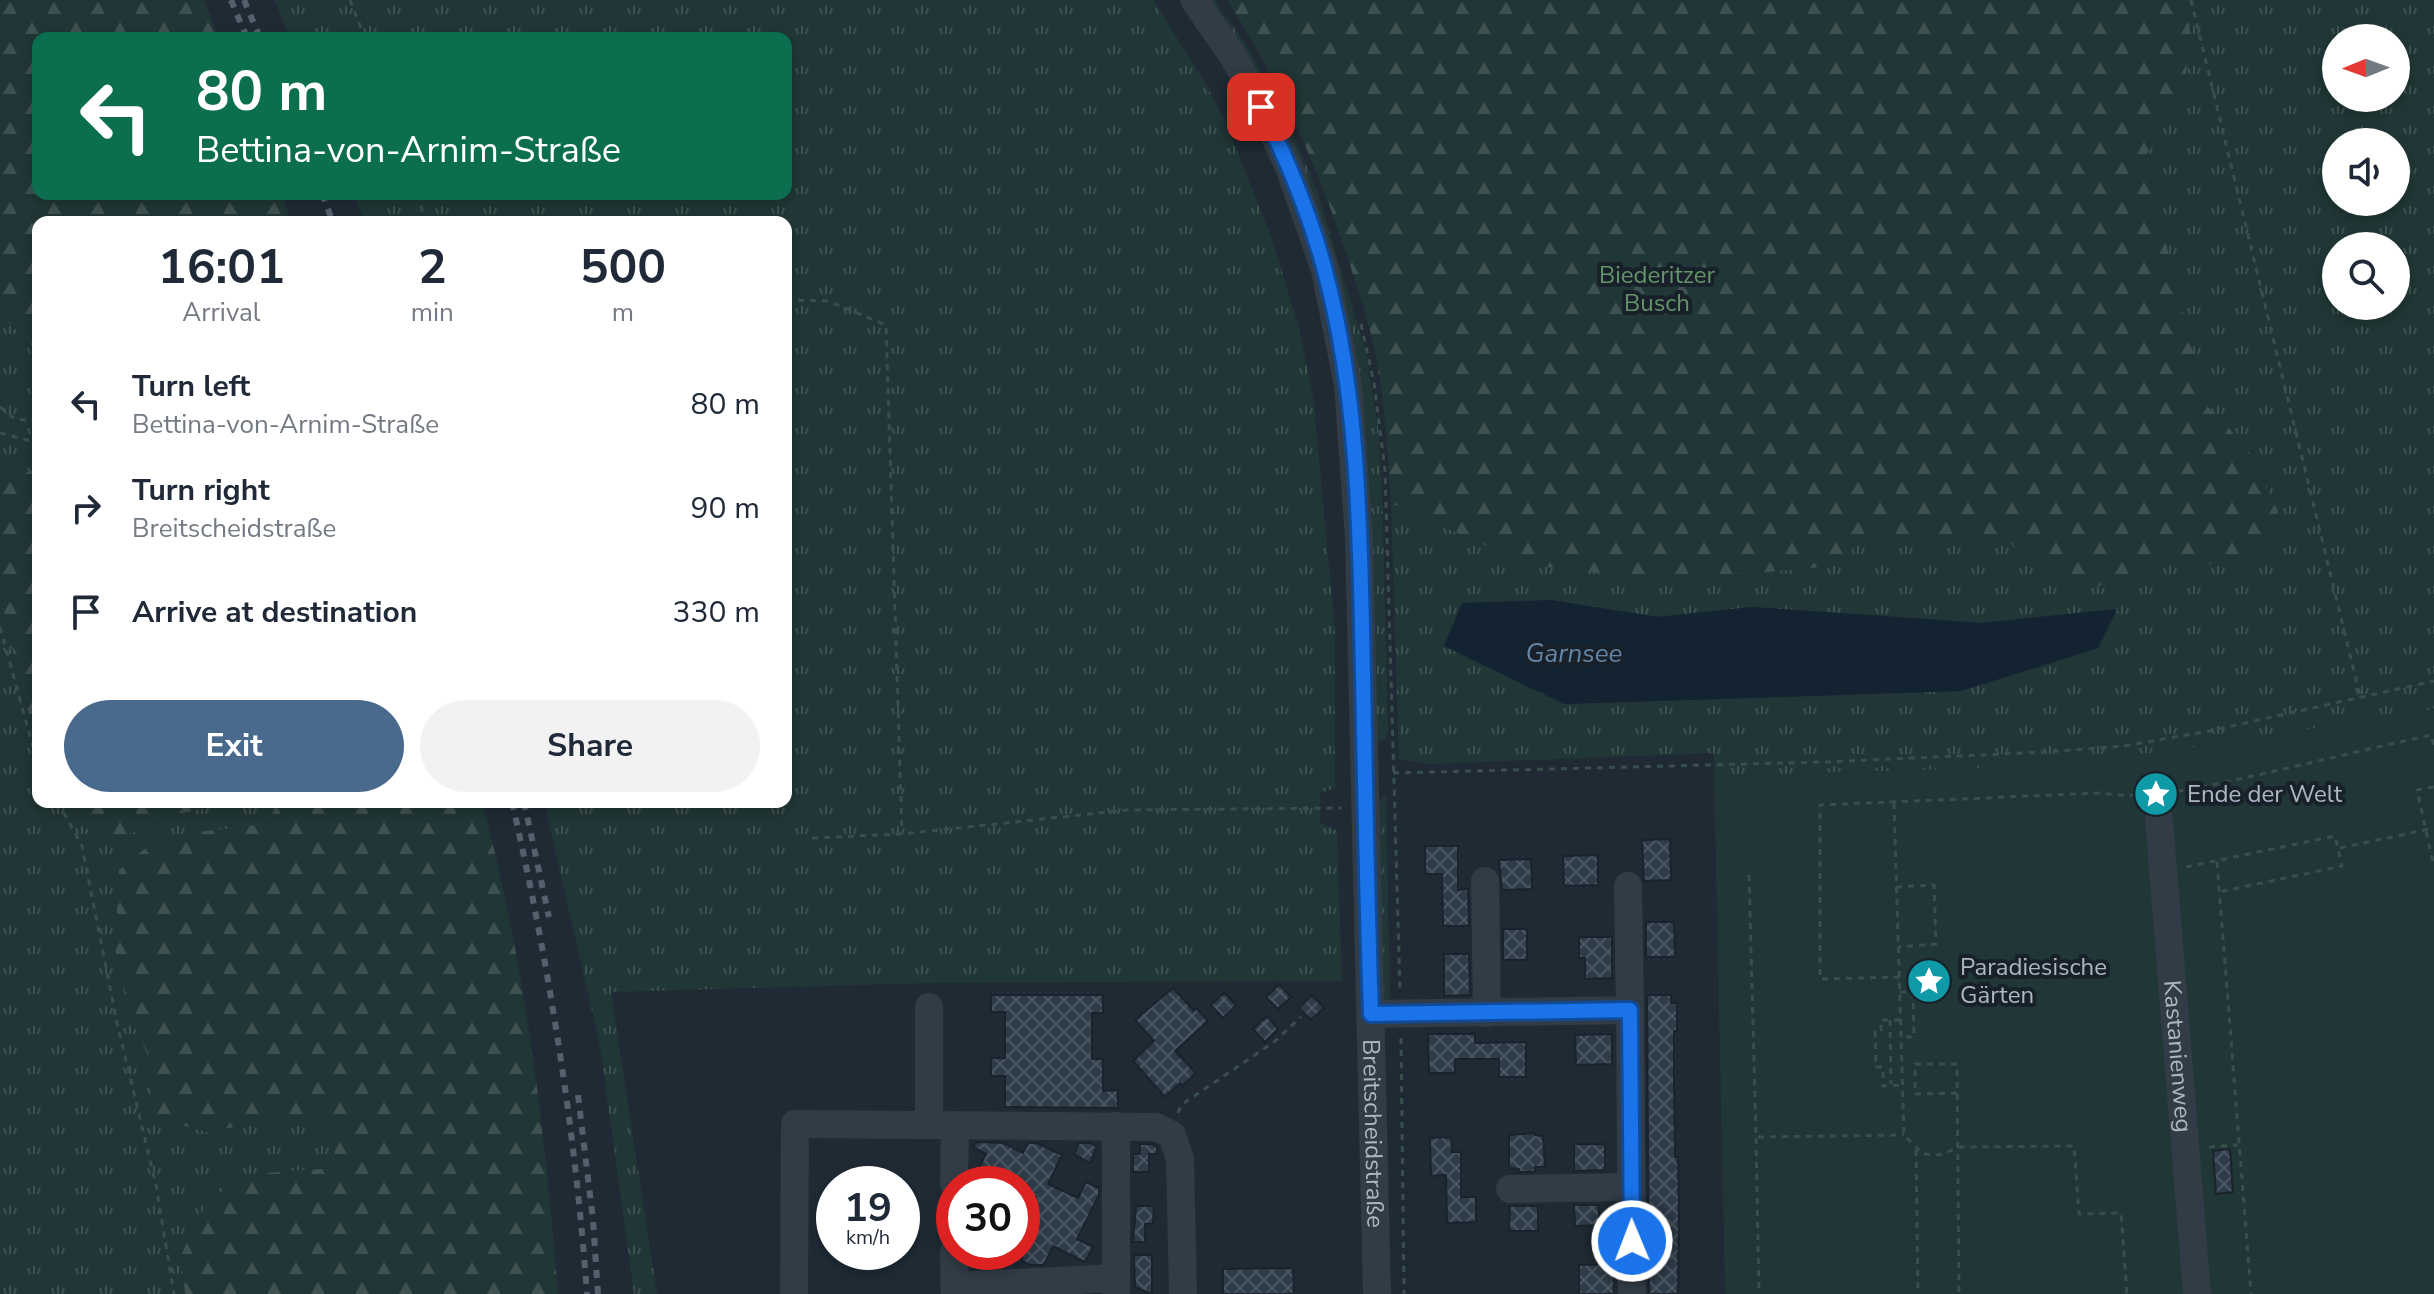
<!DOCTYPE html>
<html lang="en">
<head>
<meta charset="utf-8">
<style>
	:root { --surface:#fff; --page:#f2f2f3; --text:#1f2937; --muted:#747a83; --accent:#49698d }
	body { margin:0; font-family:"Nunito Sans",sans-serif; background:var(--page); color:var(--text); height:100vh; display:flex; flex-direction:column; font-size:30px; white-space:nowrap }
	* { box-sizing:border-box; margin:0 }
	p { font-size:26px; color:var(--muted) }
	.icon { flex:none; width:44px; height:44px; fill:none; stroke:currentColor; stroke-width:2; stroke-linecap:round; stroke-linejoin:round }
	.map { position:relative; flex:1; overflow:hidden }
	.side { position:absolute; left:32px; top:216px; width:760px; height:592px; display:flex; flex-direction:column; background:var(--surface); border-radius:16px; box-shadow:0 4px 12px #0003 }
	.side>* { flex:none }
	.top-card { position:absolute; left:32px; top:32px; width:760px; height:168px; border-radius:16px; box-shadow:0 4px 12px #0003; background:#0b6e4f; color:#fff; overflow:hidden }
	.needle { width:52px; rotate:269deg }
	.fabs { position:absolute; left:2322px; top:24px; display:grid; gap:16px }
	.fabs a { display:grid; place-items:center; width:88px; height:88px; border-radius:50%; background:var(--surface); box-shadow:0 4px 12px #0003; font-size:40px }
	.speed { position:absolute; left:816px; top:1166px; display:flex; gap:16px; font-size:40px; font-weight:700; text-align:center }
	.speed>* { display:grid; place-content:center; width:104px; height:104px; border-radius:50%; background:var(--surface); box-shadow:0 4px 12px #0003; line-height:1 }
	.speed small { font-size:20px; font-weight:400 }
	.speed .limit { border:12px solid #d22; background:#fff; color:#111 }
	.pin { position:absolute; display:grid; place-items:center; width:68px; height:68px; color:#fff; margin:-34px; border-radius:16px; box-shadow:0 4px 12px #0006 }
	.me { position:absolute; width:88px; margin:-44px; rotate:359deg; stroke-linejoin:round; filter:drop-shadow(0 0 6px #0008) }
	.turn { display:flex; align-items:center; gap:28px; height:168px; padding:0 32px; font-size:36px }
	.turn .icon { width:104px; height:104px; stroke-width:2.5 }
	.turn b { display:block; font-size:56px; line-height:68px }
	.eta { display:flex; justify-content:space-evenly; align-items:center; height:136px; text-align:center }
	.eta b { font-size:48px; font-weight:700; line-height:56px }
	.cta { display:flex; gap:16px; margin-top:auto; padding:16px 32px }
	.cta a { flex:1; height:92px; border-radius:48px; background:var(--accent); color:#fff; font-size:32px; font-weight:700; line-height:92px; text-align:center }
	.cta a+a { background:var(--page); color:var(--text) }
	ul { padding:0; list-style:none }
	li { display:flex; align-items:center; gap:24px; height:104px; padding:0 32px }
	li div { flex:1 }
	li b { display:block; font-size:30px }
	li em { font-style:normal }
	.map>svg:first-child { display:block }
	.grass { fill:url(#grass-tufts); fill-rule:evenodd }
	.forest { fill:url(#forest-firs) }
	.green { fill:#213636 }
	.water { fill:#132332 }
	.building { fill:url(#building-cross-hatch); stroke:#1a232c; stroke-width:2 }
	.lines { fill:none; stroke-linecap:round; stroke-linejoin:round }
	.path { stroke:#394f4e; stroke-width:3; stroke-dasharray:6 6; stroke-linecap:butt }
	.minor { stroke:#323c46; stroke-width:28 }
	.rail { stroke:#54616d; stroke-width:6; stroke-dasharray:8 8; stroke-linecap:butt }
	.route-casing { stroke:#114b97; stroke-width:20 }
	.route { stroke:#1a73e8; stroke-width:14 }
	.labels { text-anchor:middle; dominant-baseline:central; stroke-width:8; stroke-linejoin:round; paint-order:stroke }
	.park-label { font-size:24px; fill:#64936a; stroke:#18212a }
	.poi-label { font-size:24px; fill:#acb7c3; stroke:#18212a; text-anchor:start }
	.street-label { font-size:24px; fill:#acb7c3; stroke:#18212a }
	.water-label { font-size:26px; font-style:italic; fill:#6485a3; stroke:#18212a }
</style>
</head>
<body>
<div class="map">
<svg width="2434" height="1294" viewBox="0 0 2434 1294">
	<defs>
		<pattern id="grass-tufts" width="24" height="20" patternUnits="userSpaceOnUse" patternTransform="scale(2)"><rect width="24" height="20" fill="#213636"/><path d="M3 7l-1-3M5 7V3M7 7l1-3M15 17l-1-3M17 17v-4M19 17l1-3" fill="none" stroke="#3f5151"/></pattern>
		<pattern id="forest-firs" width="22" height="20" patternUnits="userSpaceOnUse" patternTransform="scale(2)"><rect width="22" height="20" fill="#213636"/><path d="M5 1l3.5 6h-7zM16 11l3.5 6h-7z" fill="#3f5151"/></pattern>
		<pattern id="building-cross-hatch" width="8" height="8" patternUnits="userSpaceOnUse" patternTransform="scale(2)"><rect width="8" height="8" fill="#2e3c49"/><path d="M0 0l8 8M0 8l8-8" fill="none" stroke="#4a5662"/></pattern>
	</defs>
	<rect width="100%" height="100%" fill="#1f2a35"/>
	<path class="grass" d="M 275,0 L 1153,0 L 1203,79 L 1226,123 L 1272,239 L 1299,327 L 1313,396 L 1335,629 L 1335,788 L 1320,793 L 1320,822 L 1337,831 L 1342,981 L 931,983 L 611,992 L 657,1294 L 634,1294 L 600,1046 L 544,802 L 786,802 L 786,222 L 365,222 L 353,194 L 786,194 L 786,38 L 290,38 Z
		M 1206,0 L 1215,0 L 1250,51 L 1288,122 L 1317,190 L 1366,353 L 1378,428 L 1382,483 L 1388,732 L 1385,740 L 1378,741 L 1351,344 Z
		M 2184,0 L 2434,0 L 2434,709 L 2166,752 L 1991,768 L 1714,776 L 1714,753 L 1431,764 L 1399,759 L 1391,503 L 1529,565 L 1832,566 L 1864,538 L 2007,540 L 2032,562 L 2096,587 L 2163,561 L 2234,566 L 2245,445 L 2206,405 L 2145,158 L 2185,87 L 2190,21 ZM 2336,38 L 2396,38 L 2396,98 L 2336,98 ZM 2336,142 L 2396,142 L 2396,202 L 2336,202 ZM 2336,246 L 2396,246 L 2396,306 L 2336,306 ZM 1551,600 L 1657,617 L 1753,607 L 1982,623 L 2116,609 L 2098,648 L 1961,691 L 1564,704 Z
		M 0,313 L 38,352 L 38,468 L 17,476 L 0,492 Z
		M 0,547 L 5,620 L 38,749 L 38,802 L 67,802 L 81,826 L 144,830 L 168,816 L 235,802 L 277,802 L 270,822 L 248,828 L 187,833 L 149,847 L 131,1019 L 147,1053 L 154,1118 L 208,1132 L 252,1124 L 334,1117 L 336,1168 L 237,1175 L 181,1256 L 185,1294 L 0,1294 Z
		M 1386,794 L 1390,1006 L 1383,999 L 1377,810 L 1381,799 Z"/>
	<path class="forest" d="M 0,0 L 204,0 L 219,38 L 38,38 L 38,194 L 281,194 L 292,222 L 38,222 L 38,352 L 0,313 Z
		M 1227,0 L 2184,0 L 2190,21 L 2185,87 L 2145,158 L 2206,405 L 2245,445 L 2278,511 L 2271,548 L 2234,566 L 2163,561 L 2096,587 L 2032,562 L 2006,540 L 1864,538 L 1832,566 L 1757,573 L 1636,577 L 1529,565 L 1391,503 C 1388,455 1385,406 1376,358 C 1370,322 1357,287 1346,253 C 1316,163 1279,79 1227,0 Z
		M 38,468 L 38,749 L 5,620 L 0,547 L 0,490 L 17,476 Z
		M 67,802 L 235,802 L 168,816 L 144,830 L 109,837 L 81,826 Z
		M 277,802 L 482,802 C 525,961 545,1130 558,1294 L 185,1294 L 181,1256 L 198,1216 L 237,1175 L 335,1168 L 334,1118 L 252,1124 L 208,1132 L 153,1118 L 147,1053 L 131,1019 L 115,948 L 119,870 C 128,863 138,853 148,847 C 185,826 230,833 269,822 Z"/>
	<path class="green" d="M 2434,709 L 2434,1294 L 1725,1294 L 1714,776 L 1991,768 L 2166,752 Z"/>
	<path class="water" d="M 1551,600 L 1657,617 L 1753,607 L 1982,623 L 2117,609 L 2098,648 L 1961,691 L 1564,704 L 1444,646 L 1462,603 Z"/>
	<path class="building" d="M 1670,839 L 1671,880 L 1644,881 L 1642,840 Z
		M 1425,846 L 1458,846 L 1458,890 L 1468,889 L 1469,926 L 1443,926 L 1442,874 L 1425,874 Z
		M 1598,855 L 1598,885 L 1564,886 L 1563,856 Z
		M 1531,859 L 1532,889 L 1502,890 L 1499,860 Z
		M 1646,922 L 1674,922 L 1675,957 L 1646,957 Z
		M 1503,929 L 1527,929 L 1527,960 L 1503,960 Z
		M 1579,937 L 1612,937 L 1612,978 L 1585,979 L 1585,958 L 1579,958 Z
		M 1444,954 L 1469,954 L 1470,995 L 1444,996 Z
		M 1279,984 L 1291,997 L 1278,1009 L 1266,997 Z
		M 1173,988 L 1194,1011 L 1196,1008 L 1208,1021 L 1175,1051 L 1196,1073 L 1182,1086 L 1180,1083 L 1165,1097 L 1133,1061 L 1154,1041 L 1135,1020 Z
		M 1224,993 L 1236,1005 L 1223,1018 L 1211,1005 Z
		M 991,995 L 1103,995 L 1103,1013 L 1092,1013 L 1092,1059 L 1103,1059 L 1103,1091 L 1118,1090 L 1118,1108 L 1005,1107 L 1005,1076 L 991,1076 L 991,1058 L 1005,1058 L 1005,1012 L 991,1012 Z
		M 1312,995 L 1324,1008 L 1311,1020 L 1299,1008 Z
		M 1647,995 L 1671,995 L 1671,1003 L 1677,1003 L 1677,1031 L 1674,1031 L 1674,1083 L 1675,1157 L 1678,1157 L 1679,1206 L 1678,1294 L 1649,1294 Z
		M 1267,1016 L 1278,1029 L 1265,1042 L 1253,1029 Z
		M 1428,1034 L 1475,1034 L 1475,1043 L 1526,1042 L 1526,1077 L 1499,1077 L 1499,1059 L 1455,1059 L 1455,1073 L 1429,1073 Z
		M 1612,1034 L 1612,1064 L 1576,1065 L 1575,1035 Z
		M 1535,1133 L 1535,1135 L 1543,1136 L 1545,1167 L 1535,1167 L 1535,1172 L 1518,1172 L 1519,1169 L 1509,1168 L 1509,1135 Z
		M 1451,1137 L 1452,1152 L 1461,1152 L 1461,1197 L 1476,1197 L 1476,1222 L 1447,1223 L 1446,1175 L 1431,1176 L 1430,1138 Z
		M 976,1142 L 1003,1143 L 1023,1153 L 1028,1143 L 1037,1143 L 1062,1155 L 1048,1184 L 1078,1198 L 1086,1182 L 1099,1188 L 1099,1195 L 1077,1239 L 1093,1247 L 1085,1262 L 1053,1246 L 1044,1265 L 1030,1265 L 1022,1261 L 1022,1225 L 1036,1197 L 1022,1190 L 1022,1184 L 971,1184 L 986,1154 L 973,1147 Z
		M 1079,1143 L 1090,1143 L 1097,1147 L 1090,1163 L 1074,1154 Z
		M 1140,1144 L 1152,1144 L 1157,1147 L 1157,1154 L 1149,1154 L 1149,1172 L 1133,1172 L 1133,1154 L 1140,1154 Z
		M 1574,1144 L 1605,1144 L 1605,1170 L 1574,1171 Z
		M 2230,1149 L 2233,1192 L 2216,1194 L 2213,1151 Z
		M 1574,1205 L 1599,1205 L 1599,1225 L 1575,1226 Z
		M 1136,1206 L 1154,1206 L 1153,1224 L 1145,1224 L 1145,1242 L 1133,1242 Z
		M 1510,1206 L 1538,1206 L 1538,1231 L 1509,1231 Z
		M 1134,1255 L 1152,1255 L 1152,1294 L 1135,1287 Z
		M 1614,1264 L 1614,1294 L 1579,1294 L 1579,1265 Z
		M 1293,1268 L 1294,1294 L 1223,1294 L 1223,1269 Z"/>
	<g class="lines">
		<path class="path" d="M 350,0 L 365,38
			M 2191,0 L 2360,696
			M 418,194 L 425,222
			M 786,300 L 828,301 L 886,325 L 902,834
			M 1361,324 L 1374,383 L 1385,470 L 1400,990
			M 0,407 L 15,419 L 38,421
			M 0,433 L 31,441 L 38,439
			M 0,627 L 38,765
			M 1393,773 L 1825,762 L 2046,752 L 2124,746 L 2209,731 L 2434,681
			M 2434,787 L 2417,790 L 2434,867
			M 58,802 L 82,846 L 117,1023 L 156,1185 L 174,1294
			M 1894,803 L 1904,1135 L 1923,1154 L 1939,1155 L 1961,1147 L 2074,1146 L 2079,1214 L 2121,1213 L 2127,1294
			M 812,838 L 902,834 L 1127,810 L 1341,808
			M 2340,848 L 2434,828
			M 2217,862 L 2251,1294
			M 2186,867 L 2335,836 L 2342,866 L 2219,892
			M 1749,875 L 1756,1137 L 1904,1135
			M 1896,887 L 1934,885 L 1936,944 L 1898,947
			M 1900,977 L 1820,979 L 1820,805 L 2100,793 C 2147,800 2193,789 2239,779 C 2303,765 2367,749 2431,735 L 2434,746
			M 1900,992 L 1913,992 L 1914,1037 L 1901,1037
			M 1890,1020 L 1891,1084
			M 1900,1020 L 1881,1020 L 1881,1030 L 1875,1030 L 1876,1067 L 1883,1067 L 1883,1086 L 1902,1085
			M 1401,1038 L 1404,1294
			M 1957,1093 L 1915,1094 L 1915,1064 L 1957,1064 L 1959,1294
			M 1178,1113 L 1181,1105 L 1274,1042 L 1301,1017
			M 1756,1138 L 1759,1294
			M 2209,1147 L 2238,1145
			M 1916,1150 L 1918,1294"/>
		<g class="minor">
			<path id="s1" d="M 1194,0 L 1233,56 L 1261,107 L 1289,167 L 1325,270 L 1348,385 L 1359,538 L 1377,1294"/>
			<path id="s2" d="M 2159,819 L 2197,1294"/>
			<path d="M 1485,881 L 1487,1013"/>
			<path d="M 1628,886 L 1630,1010"/>
			<path d="M 1371,1014 L 1630,1010 L 1632,1294"/>
			<path d="M 929,1124 L 929,1007"/>
			<path d="M 954,1184 L 955,1125"/>
			<path d="M 1510,1189 L 1631,1187"/>
			<path d="M 954,1252 L 955,1294"/>
			<path d="M 954,1286 L 1116,1278"/>
			<path d="M 794,1294 L 795,1124 L 1156,1127 L 1172,1135 L 1180,1159 L 1183,1294"/>
			<path d="M 1116,1294 L 1116,1126"/>
		</g>
		<path class="rail" d="M 231,0 L 247,38
			M 244,0 L 260,38
			M 322,194 L 333,222
			M 512,802 C 549,964 575,1128 587,1294
			M 524,802 L 549,917
			M 578,1095 L 593,1220 L 598,1294"/>
	</g>
	<g class="lines">
		<g class="route-casing">
			<path id="route" d="M 1261,107 C 1287,159 1310,214 1325,271 C 1360,402 1360,539 1363,674 C 1365,787 1367,901 1371,1014 L 1630,1010 L 1632,1241"/>
		</g>
		<use href="#route" class="route"/>
	</g>
	<defs>
		<g id="sight-disc" transform="scale(2.3)"><circle r="9.5" fill="#0f9aa8" stroke="#18212a"/><path d="M0-6L1.8-2.2L6-1.7L2.9 1.2L3.7 5.4L0 3.3L-3.7 5.4L-2.9 1.2L-6-1.7L-1.8-2.2Z" fill="#fff"/></g>
	</defs>
	<g fill-rule="evenodd">
		<use href="#sight-disc" x="2156" y="794"/>
		<use href="#sight-disc" x="1929" y="981"/>
	</g>
	<g class="labels">
		<g class="park-label">
			<text x="1657" y="275">Biederitzer<tspan x="1657" dy="28">Busch</tspan></text>
		</g>
		<g class="poi-label">
			<text x="2187" y="794">Ende der Welt</text>
			<text x="1960" y="967">Paradiesische<tspan x="1960" dy="28">Gärten</tspan></text>
		</g>
		<g class="street-label">
			<text stroke="none"><textPath href="#s2" startOffset="238">Kastanienweg</textPath></text>
			<text stroke="none"><textPath href="#s1" startOffset="1168">Breitscheidstraße</textPath></text>
		</g>
		<g class="water-label">
			<text x="1574" y="653">Garnsee</text>
		</g>
	</g>
</svg>
<div class="fabs">
<a><svg class="needle" viewBox="-14 -14 28 28"><path d="M0-13l5 13h-10z" fill="#e53935"/><path d="M0 13l5-13h-10z" fill="#747a83"/></svg></a>
<a><svg class="icon" aria-label="sound" viewBox="0 0 24 24"><path d="M4 9h4l5-4v14l-5-4H4zM17 9q2 3 0 6"/></svg></a>
<a><svg class="icon" aria-label="search" viewBox="0 0 24 24"><circle cx="10" cy="10" r="6"/><path d="M15 15l6 6"/></svg></a>
</div>
<div class="speed"><div>19<small>km/h</small></div><div class="limit">30</div></div>
<div class="pin" style="left:1261px;top:107px;background:#d93025"><svg class="icon" aria-label="arrive" viewBox="0 0 24 24"><path d="M6 21V4h12l-3 4 3 4H6"/></svg></div>
<svg class="me" style="left:1632px;top:1241px" viewBox="-20 -20 40 40"><circle r="17" fill="#1a73e8" stroke="#fff" stroke-width="3"/><path d="M0-11L8 9 0 5-8 9z" fill="#fff"/></svg>
<div class="top-card">
<div class="turn"><svg class="icon" aria-label="left" viewBox="0 0 24 24"><path d="M17 20v-9H6M10 6l-5 5 5 5"/></svg><div><b>80 m</b>Bettina-von-Arnim-Straße</div></div>
</div>
<section class="side">
<div class="eta">
<div><b>16:01</b><p>Arrival</p></div>
<div><b>2</b><p>min</p></div>
<div><b>500</b><p>m</p></div>
</div>
<ul>
<li><svg class="icon" aria-label="left" viewBox="0 0 24 24"><path d="M17 20v-9H6M10 6l-5 5 5 5"/></svg><div><b>Turn left</b><p>Bettina-von-Arnim-Straße</p></div><em>80 m</em></li>
<li><svg class="icon" aria-label="right" viewBox="0 0 24 24"><path d="M7 20v-9h11M14 6l5 5-5 5"/></svg><div><b>Turn right</b><p>Breitscheidstraße</p></div><em>90 m</em></li>
<li><svg class="icon" aria-label="arrive" viewBox="0 0 24 24"><path d="M6 21V4h12l-3 4 3 4H6"/></svg><div><b>Arrive at destination</b></div><em>330 m</em></li>
</ul>
<div class="cta"><a>Exit</a><a>Share</a></div>
</section>
</div>
</body>
</html>
